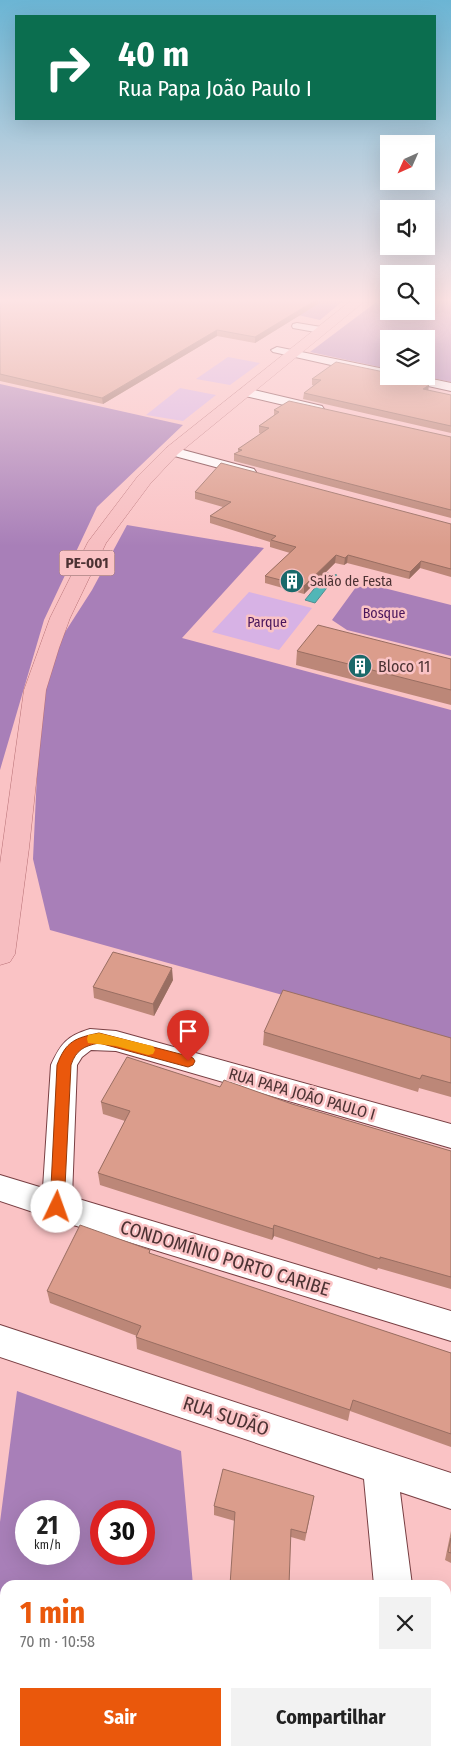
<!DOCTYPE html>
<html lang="pt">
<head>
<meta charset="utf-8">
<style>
	:root { --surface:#fff; --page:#f2f2f2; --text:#222; --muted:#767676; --accent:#ea580c }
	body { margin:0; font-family:"Fira Sans Condensed",sans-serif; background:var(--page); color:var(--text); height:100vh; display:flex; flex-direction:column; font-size:19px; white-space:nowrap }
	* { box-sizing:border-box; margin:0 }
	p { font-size:16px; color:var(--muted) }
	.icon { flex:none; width:28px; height:28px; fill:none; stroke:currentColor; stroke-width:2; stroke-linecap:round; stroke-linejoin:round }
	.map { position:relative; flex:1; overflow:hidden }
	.drawer { position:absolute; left:0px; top:1580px; width:451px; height:176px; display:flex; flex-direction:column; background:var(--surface); border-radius:15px 15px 0 0; box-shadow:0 5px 20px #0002 }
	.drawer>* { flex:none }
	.guide { position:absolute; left:15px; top:15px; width:421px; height:105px; border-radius:0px; box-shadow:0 5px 20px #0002; background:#0b6e4f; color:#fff; overflow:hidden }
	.needle { width:32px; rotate:225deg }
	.tools { position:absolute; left:380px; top:135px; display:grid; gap:10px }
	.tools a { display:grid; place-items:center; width:55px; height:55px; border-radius:0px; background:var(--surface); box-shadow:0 5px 20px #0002; font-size:25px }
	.speed { position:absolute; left:15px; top:1500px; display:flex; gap:10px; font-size:25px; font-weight:700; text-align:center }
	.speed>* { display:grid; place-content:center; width:65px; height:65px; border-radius:50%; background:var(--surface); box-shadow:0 5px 20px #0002; line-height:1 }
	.speed small { font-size:12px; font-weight:400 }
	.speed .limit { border:8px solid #d22; background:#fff; color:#111 }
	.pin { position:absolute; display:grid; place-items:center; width:42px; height:42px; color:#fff; margin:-51px -21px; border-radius:50% 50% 50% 0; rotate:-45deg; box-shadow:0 0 5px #0007 }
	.pin .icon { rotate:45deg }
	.me { position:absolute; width:55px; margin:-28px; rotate:3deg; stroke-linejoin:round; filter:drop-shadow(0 0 4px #0008) }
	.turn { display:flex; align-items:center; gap:18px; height:105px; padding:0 20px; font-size:22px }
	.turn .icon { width:65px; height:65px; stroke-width:2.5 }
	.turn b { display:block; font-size:35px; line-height:42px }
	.round { display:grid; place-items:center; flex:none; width:52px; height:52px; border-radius:0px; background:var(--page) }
	.overview { display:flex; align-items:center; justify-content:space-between; height:85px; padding:0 20px }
	h1 { font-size:30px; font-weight:700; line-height:38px; color:var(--accent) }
	.cta { display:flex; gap:10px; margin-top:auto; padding:10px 20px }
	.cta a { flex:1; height:58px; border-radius:0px; background:var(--accent); color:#fff; font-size:20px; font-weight:700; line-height:58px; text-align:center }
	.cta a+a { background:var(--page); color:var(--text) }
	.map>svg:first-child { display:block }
	.green { fill:#d7b2e5 }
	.forest { fill:#a87fb8; fill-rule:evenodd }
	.water { fill:#51b6b7; stroke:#508e8f }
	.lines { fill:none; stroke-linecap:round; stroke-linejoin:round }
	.minor-casing { stroke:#783f43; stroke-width:2 }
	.primary-casing { stroke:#b77075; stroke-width:1 }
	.minor { fill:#fff; fill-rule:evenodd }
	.primary { fill:#f7bec1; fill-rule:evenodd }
	.wall { fill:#bc8778 }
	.shaded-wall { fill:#996e62 }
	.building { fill:#db9d8c; stroke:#996e62 }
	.route { fill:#ea580c; stroke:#983908 }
	.slow { fill:#f59e0b }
	.labels { text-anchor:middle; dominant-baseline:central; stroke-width:5; stroke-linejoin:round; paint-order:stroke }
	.far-poi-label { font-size:14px; fill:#4c3233; stroke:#fac3c5; text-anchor:start }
	.far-park-label { font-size:14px; fill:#4a165c; stroke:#fac3c5 }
	.shield { fill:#fac3c5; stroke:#805e5f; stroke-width:1 }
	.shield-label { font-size:15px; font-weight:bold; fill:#4c3233 }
	.poi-label { font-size:16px; fill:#4c3233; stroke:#fac3c5; text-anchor:start }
	.street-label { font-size:16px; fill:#4c3233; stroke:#fac3c5 }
	.near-street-label { font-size:19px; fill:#4c3233; stroke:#fac3c5 }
</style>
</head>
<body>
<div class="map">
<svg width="451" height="1756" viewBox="0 0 451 1756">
	<rect width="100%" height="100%" fill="#fac3c5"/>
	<path class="green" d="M 228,357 L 260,363 L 230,385 L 196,379 Z
		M 180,388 L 216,395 L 183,421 L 146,415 Z
		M 249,592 L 312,608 L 279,650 L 212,632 Z"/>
	<path class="forest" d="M 232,300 L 344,300 L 320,320 Z
		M 379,300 L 389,300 L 389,311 L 426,311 L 426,300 L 451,300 L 451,382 L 423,376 L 426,376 L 426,339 L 389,339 L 389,369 L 310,352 Z
		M 0,384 L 183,425 L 97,507 L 44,620 L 0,770 Z
		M 127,525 L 264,548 L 182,638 L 451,710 L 451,1042 L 50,930 L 33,859 L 42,668 L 92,590 Z
		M 376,586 L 451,605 L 451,656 L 347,630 L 332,620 L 356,587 Z
		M 17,1391 L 181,1451 L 193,1585 L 5,1585 L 5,1751 L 208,1751 L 209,1756 L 0,1756 L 0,1522 ZM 69,1511 L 69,1554 L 26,1554 L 26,1511 ZM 101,1511 L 144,1511 L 144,1554 L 101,1554 Z"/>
	<path class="water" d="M 327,573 L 337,575 L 315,603 L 305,600 Z"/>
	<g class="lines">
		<g class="minor-casing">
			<path id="minor" d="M 297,323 L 321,327 L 326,330 L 321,333 L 293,328 L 292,326 L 293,324 Z
				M 277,347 L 389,370 L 389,376 L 393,376 L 389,378 L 273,352 L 271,350 Z
				M 394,376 L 418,376 L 451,383 L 451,391 L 396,379 Z
				M 245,388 L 322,406 L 324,409 L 318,413 L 241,395 L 239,392 L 241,389 Z
				M 172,447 L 254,469 L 256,472 L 249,476 L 167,454 L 165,451 L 167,448 Z
				M 90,1029 L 116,1031 L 451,1124 L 451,1148 L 116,1051 L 91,1050 L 82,1057 L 77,1065 L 72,1197 L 451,1311 L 451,1341 L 57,1220 L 0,1201 L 0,1175 L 43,1188 L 51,1065 C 61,1043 67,1036 90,1029 Z
				M 0,1325 L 451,1473 L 451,1509 L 400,1492 L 412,1585 L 374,1585 L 364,1479 L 0,1357 Z
				M 392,1751 L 433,1751 L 434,1756 L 392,1756 Z"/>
		</g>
		<g class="primary-casing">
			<path id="primary" d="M 352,300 L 366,300 L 178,454 L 150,484 L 106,543 L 70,618 L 59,648 L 46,690 L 29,848 L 15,954 L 10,962 L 0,965 L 0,864 L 24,690 L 50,618 L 88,542 L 138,476 L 166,448 Z"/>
		</g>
		<use href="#minor" class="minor"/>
		<use href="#primary" class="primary"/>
	</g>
	<path class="wall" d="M 0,300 L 319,300 L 318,304 L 255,343 L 217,336 L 103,404 L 0,381 Z
		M 312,379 L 429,391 L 451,395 L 451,433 L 303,399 L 304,393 L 314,386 L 312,385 Z
		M 274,410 L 451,437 L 451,518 L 234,461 L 234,454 L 238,452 L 238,449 L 261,434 L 259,433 L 259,426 L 274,415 Z
		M 195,492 L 451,524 L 451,577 L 420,568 L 409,579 L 347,563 L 344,565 L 335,563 L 304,594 L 265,583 L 265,576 L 290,553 L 270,547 L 270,542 L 210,523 L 210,516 L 223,507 L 195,499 Z
		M 297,651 L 451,659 L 451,705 L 296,665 Z
		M 173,980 L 154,1016 L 94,998 L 93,987 Z
		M 264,1032 L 451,1038 L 451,1097 L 419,1088 L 418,1092 L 263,1045 Z
		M 220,1087 L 292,1104 L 451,1151 L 451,1289 L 378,1268 L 377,1270 L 274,1236 L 272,1240 L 100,1185 L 98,1173 L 125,1121 L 103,1114 L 101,1102 Z
		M 150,1250 L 150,1254 L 451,1353 L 451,1447 L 350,1411 L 348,1421 L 137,1349 L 136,1337 L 137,1336 L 50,1303 L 47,1291 Z
		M 314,1496 L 305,1541 L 214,1515 L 214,1506 Z
		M 451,1531 L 451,1563 L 445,1560 Z"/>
	<path class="shaded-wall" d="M 316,300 L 319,300 L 318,304 L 255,343 L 255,337 Z
		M 217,330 L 217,336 L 103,404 L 102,398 Z
		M 429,385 L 428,392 L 423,389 Z
		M 336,555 L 335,563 L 304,594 L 304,586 Z
		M 348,555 L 347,563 L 344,565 L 345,558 Z
		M 421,561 L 420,568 L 409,579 L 410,572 Z
		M 172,968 L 173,980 L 154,1016 L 153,1004 Z
		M 274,1225 L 274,1236 L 272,1240 L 273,1229 Z"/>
	<path class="building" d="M 0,300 L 316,300 L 255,337 L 217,330 L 102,398 L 0,374 Z
		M 336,362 L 384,372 L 389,374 L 389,376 L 398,376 L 429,385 L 423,389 L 451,395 L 451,426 L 304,393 L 321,380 L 312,379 Z
		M 289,401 L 451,437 L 451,510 L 234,454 L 242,450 L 238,449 L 269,428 L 259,426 L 279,412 L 274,410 Z
		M 221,463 L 451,524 L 451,569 L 421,561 L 410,572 L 348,555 L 345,558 L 336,555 L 304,586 L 265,576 L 296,547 L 271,540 L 276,536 L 210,516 L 231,502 L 195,492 Z
		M 318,625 L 451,659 L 451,690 L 297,651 Z
		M 113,952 L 172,968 L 153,1004 L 93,987 Z
		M 283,990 L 451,1038 L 451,1083 L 422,1075 L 420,1079 L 264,1032 Z
		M 127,1057 L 220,1087 L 224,1080 L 292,1104 L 451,1151 L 451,1277 L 380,1257 L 380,1259 L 274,1225 L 273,1229 L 98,1173 L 130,1111 L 101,1102 Z
		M 80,1225 L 150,1250 L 149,1253 L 451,1353 L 451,1434 L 353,1400 L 350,1410 L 136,1337 L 141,1326 L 47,1291 Z
		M 223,1469 L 314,1496 L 306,1533 L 291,1529 L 289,1585 L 230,1585 L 235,1512 L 214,1506 Z
		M 451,1538 L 451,1553 L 448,1552 Z"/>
	<linearGradient id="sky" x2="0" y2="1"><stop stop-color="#6bb5d4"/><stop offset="0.55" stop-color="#fde4e5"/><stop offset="1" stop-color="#fde4e5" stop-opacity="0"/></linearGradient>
	<rect width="451" height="546" fill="url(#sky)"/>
	<path class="route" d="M 99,1033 L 188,1056 L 193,1058 L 195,1061 L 193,1065 L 188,1067 L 99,1043 C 84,1046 76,1050 71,1065 L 64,1207 L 62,1212 L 57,1214 L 52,1212 L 50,1207 L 57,1065 C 66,1041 75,1038 99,1033 Z"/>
	<path class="slow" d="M 99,1033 L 148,1045 L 153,1046 L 155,1050 L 153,1054 L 148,1055 L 116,1046 L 88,1043 L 87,1039 L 88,1035 Z"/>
	<defs>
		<g id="building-disc" transform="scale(1.25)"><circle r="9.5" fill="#1b696a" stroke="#fac3c5"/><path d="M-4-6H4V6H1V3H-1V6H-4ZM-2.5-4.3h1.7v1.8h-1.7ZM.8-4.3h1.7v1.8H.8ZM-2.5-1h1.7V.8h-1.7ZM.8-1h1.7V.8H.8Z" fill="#fff"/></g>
	</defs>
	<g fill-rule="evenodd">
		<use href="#building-disc" x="292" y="581"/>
		<use href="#building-disc" x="360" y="666"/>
	</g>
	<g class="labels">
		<g class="far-poi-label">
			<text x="310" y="581">Salão de Festa</text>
		</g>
		<g class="far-park-label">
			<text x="384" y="613">Bosque</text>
			<text x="267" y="622">Parque</text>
		</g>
		<rect class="shield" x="59.5" y="550.5" width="55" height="25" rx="4"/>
		<g class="shield-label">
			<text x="87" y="563">PE-001</text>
		</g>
		<g class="poi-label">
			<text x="378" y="666">Bloco 11</text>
		</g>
		<g class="street-label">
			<text transform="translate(302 1094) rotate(16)">RUA PAPA JOÃO PAULO I</text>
		</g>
		<g class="near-street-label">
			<text transform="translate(225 1258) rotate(17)">CONDOMÍNIO PORTO CARIBE</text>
			<text transform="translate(226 1416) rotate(18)">RUA SUDÃO</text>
		</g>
	</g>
</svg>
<div class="tools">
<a><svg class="needle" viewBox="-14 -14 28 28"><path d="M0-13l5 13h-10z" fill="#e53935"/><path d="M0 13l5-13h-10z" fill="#767676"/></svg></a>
<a><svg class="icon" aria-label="sound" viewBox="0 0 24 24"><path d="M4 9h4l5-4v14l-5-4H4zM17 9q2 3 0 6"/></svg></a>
<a><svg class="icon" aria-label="search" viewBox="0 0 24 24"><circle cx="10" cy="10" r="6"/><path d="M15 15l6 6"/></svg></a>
<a><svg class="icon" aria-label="layers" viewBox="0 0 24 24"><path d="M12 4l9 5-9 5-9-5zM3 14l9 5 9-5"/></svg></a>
</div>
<div class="speed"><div>21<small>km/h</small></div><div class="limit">30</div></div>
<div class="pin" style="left:188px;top:1061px;background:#d93025"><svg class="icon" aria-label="arrive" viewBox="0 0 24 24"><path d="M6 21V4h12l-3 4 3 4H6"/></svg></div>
<svg class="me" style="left:57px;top:1207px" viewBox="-20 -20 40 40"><circle r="19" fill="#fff"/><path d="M0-13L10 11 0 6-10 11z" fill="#ea580c"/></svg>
<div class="guide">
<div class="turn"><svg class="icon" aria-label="right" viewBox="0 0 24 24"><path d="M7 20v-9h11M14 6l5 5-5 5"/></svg><div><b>40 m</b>Rua Papa João Paulo I</div></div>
</div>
<section class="drawer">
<div class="overview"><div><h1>1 min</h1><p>70 m · 10:58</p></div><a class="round"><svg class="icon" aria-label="close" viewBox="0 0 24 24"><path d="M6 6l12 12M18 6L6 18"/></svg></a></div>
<div class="cta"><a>Sair</a><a>Compartilhar</a></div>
</section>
</div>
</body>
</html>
